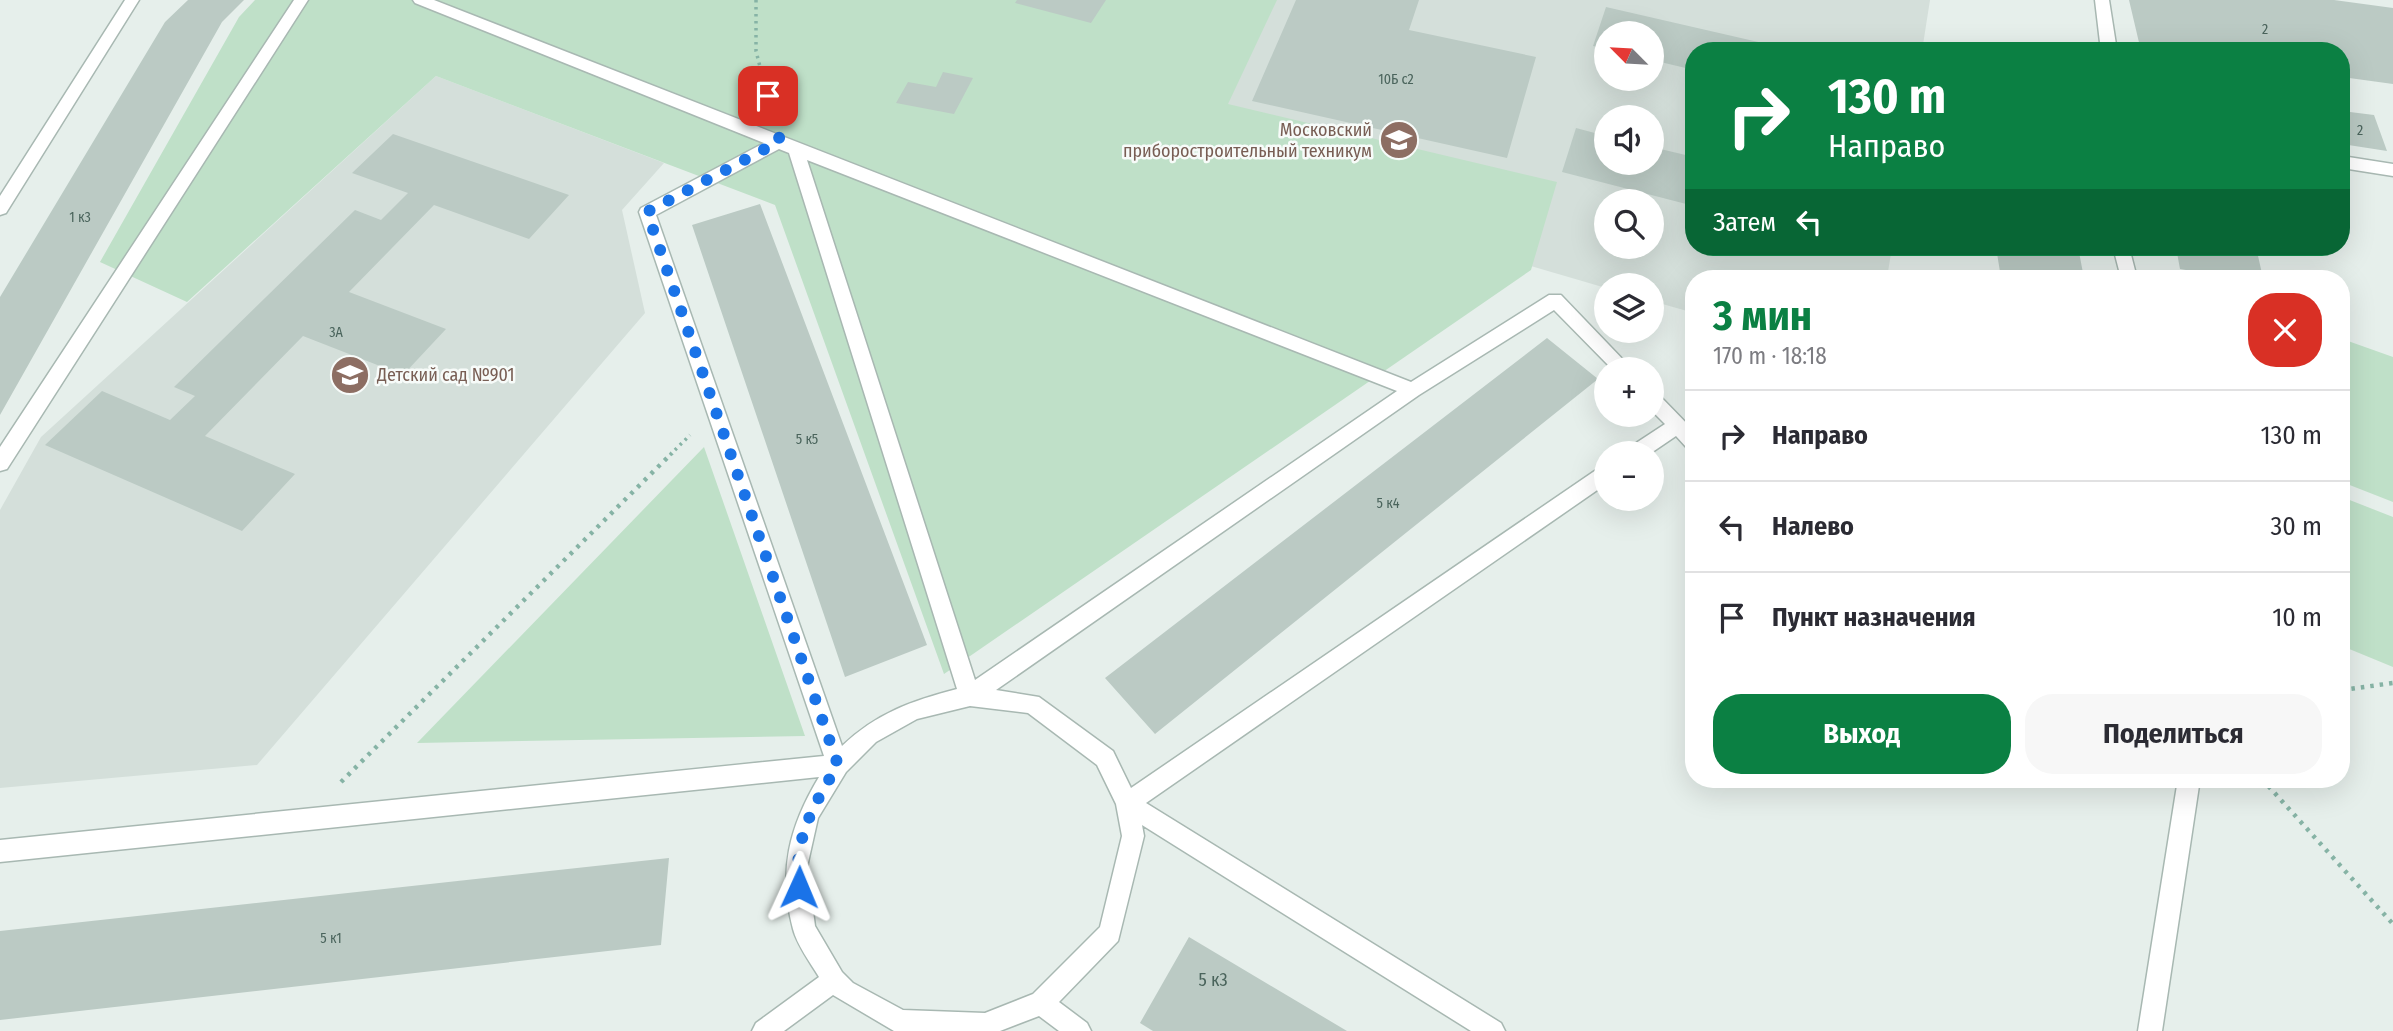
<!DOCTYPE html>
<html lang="ru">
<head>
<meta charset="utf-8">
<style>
	:root { --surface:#fff; --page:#f7f7f7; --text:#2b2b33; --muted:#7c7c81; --line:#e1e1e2; --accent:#0b8043 }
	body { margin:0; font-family:"Fira Sans Condensed",sans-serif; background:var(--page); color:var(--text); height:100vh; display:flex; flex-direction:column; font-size:26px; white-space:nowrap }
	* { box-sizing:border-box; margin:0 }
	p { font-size:23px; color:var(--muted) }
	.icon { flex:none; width:38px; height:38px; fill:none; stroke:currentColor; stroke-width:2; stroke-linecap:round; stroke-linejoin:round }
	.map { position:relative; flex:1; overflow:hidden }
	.sheet { position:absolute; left:1685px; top:270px; width:665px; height:518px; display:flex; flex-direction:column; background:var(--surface); border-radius:28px; box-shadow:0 7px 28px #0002 }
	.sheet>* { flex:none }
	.guide { position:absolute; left:1685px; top:42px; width:665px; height:214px; border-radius:28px; box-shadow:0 7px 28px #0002; background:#0b8043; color:#fff; overflow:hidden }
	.needle { width:46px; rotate:294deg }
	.controls { position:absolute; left:1594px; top:21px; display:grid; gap:14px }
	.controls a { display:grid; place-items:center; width:70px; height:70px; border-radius:50%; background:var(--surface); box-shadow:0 7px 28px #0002; font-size:35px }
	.pin { position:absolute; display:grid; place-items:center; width:60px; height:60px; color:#fff; margin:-30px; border-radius:14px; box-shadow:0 4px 10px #0006 }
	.me { position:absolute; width:77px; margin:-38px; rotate:1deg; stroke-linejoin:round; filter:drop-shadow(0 0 5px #0008) }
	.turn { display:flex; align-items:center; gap:24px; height:147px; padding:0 28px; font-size:32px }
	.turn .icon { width:91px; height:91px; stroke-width:2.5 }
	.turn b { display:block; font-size:49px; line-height:60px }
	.then { display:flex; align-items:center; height:66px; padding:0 28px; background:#0003; gap:14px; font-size:26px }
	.round { display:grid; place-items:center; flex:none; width:74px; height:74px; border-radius:28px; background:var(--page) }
	.summary { display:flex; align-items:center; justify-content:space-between; height:119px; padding:0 28px }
	h1 { font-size:42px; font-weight:700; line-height:52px; color:var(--accent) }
	.cta { display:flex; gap:14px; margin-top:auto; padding:14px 28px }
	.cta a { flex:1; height:80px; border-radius:28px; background:var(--accent); color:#fff; font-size:28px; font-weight:700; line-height:80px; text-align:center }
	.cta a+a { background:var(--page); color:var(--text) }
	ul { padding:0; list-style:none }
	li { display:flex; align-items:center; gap:21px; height:91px; padding:0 28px; border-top:2px solid var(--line) }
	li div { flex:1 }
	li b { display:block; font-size:26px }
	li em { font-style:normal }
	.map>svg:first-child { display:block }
	.built { fill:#d4dfda; fill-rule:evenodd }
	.green { fill:#bfe0c8 }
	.building { fill:#bbcac4 }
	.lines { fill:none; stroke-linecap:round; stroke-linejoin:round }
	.lane-casing { stroke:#a8b8b2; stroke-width:3 }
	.path-far1 { stroke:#86b3a5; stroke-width:3.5; stroke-dasharray:2.5 4.5; stroke-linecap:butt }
	.path { stroke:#86b3a5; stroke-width:4.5; stroke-dasharray:3.5 6; stroke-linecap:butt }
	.lane { fill:#fff; fill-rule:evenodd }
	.route { stroke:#1a73e8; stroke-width:12; stroke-dasharray:0 21.6 }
	.labels { text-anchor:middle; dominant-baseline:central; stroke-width:5; stroke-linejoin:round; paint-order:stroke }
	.number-label { font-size:14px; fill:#4a645c }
	.education-label { font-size:18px; fill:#785e54; stroke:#f7fbf9; text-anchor:end }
	.near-number-label { font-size:18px; fill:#4a645c }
</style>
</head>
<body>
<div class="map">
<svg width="2393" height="1031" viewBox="0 0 2393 1031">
	<rect width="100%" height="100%" fill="#e6efeb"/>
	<path class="built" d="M 1270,0 L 1930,0 L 1922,51 L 1694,51 L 1694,247 L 1892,247 L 1887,278 L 1694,278 L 1694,313 L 1652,301 L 1652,285 L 1606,285 L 1606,288 L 1177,163 ZM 1606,33 L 1652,33 L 1652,79 L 1606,79 ZM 1606,117 L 1652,117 L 1652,163 L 1606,163 ZM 1606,201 L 1652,201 L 1652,247 L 1606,247 Z
		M 436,76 L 664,163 L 622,210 L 645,313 L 257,765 L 0,788 L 0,510 L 41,437 Z"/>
	<path class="green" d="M 255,0 L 1277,0 L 1228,104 L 1557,182 L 1531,270 L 944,674 L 775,205 L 436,76 L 187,302 L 100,262 L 239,17 Z
		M 2348,341 L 2393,357 L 2393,502 L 2342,482 L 2342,376 Z
		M 704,447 L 805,736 L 417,743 Z
		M 2342,497 L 2393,517 L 2393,667 L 2342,646 Z"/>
	<path class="building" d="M 188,0 L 244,0 L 222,22 L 0,415 L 0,297 L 165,22 Z
		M 1017,0 L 1106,0 L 1091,23 L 1015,3 Z
		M 1296,0 L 1419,0 L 1409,30 L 1536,57 L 1507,158 L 1252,101 Z
		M 2129,0 L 2334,0 L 2393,8 L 2393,84 L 2342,77 L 2342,51 L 2141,51 Z
		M 1606,7 L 1793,50 L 1793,51 L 1694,51 L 1694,70 L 1652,60 L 1652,33 L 1606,33 L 1606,49 L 1593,46 Z
		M 943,72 L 973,78 L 954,114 L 896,103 L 908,82 L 936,87 Z
		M 2342,111 L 2374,115 L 2387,151 L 2342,144 Z
		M 1576,128 L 1606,136 L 1606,163 L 1652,163 L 1652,147 L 1694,157 L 1694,206 L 1562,172 Z
		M 393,134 L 569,195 L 529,239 L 434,205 L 349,292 L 446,329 L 403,375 L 303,336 L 205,436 L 295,474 L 242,531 L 45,445 L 102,391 L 170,420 L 195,396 L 174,387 L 355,210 L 381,220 L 408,193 L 352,173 Z
		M 760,204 L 927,645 L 845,677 L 692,225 Z
		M 1996,247 L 2078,247 L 2084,278 L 2001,278 Z
		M 2176,247 L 2256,247 L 2263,278 L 2234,278 L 2180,269 Z
		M 1547,338 L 1598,379 L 1155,734 L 1105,678 Z
		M 669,858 L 661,945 L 0,1020 L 0,931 Z
		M 1189,937 L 1347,1031 L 1153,1031 L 1140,1023 Z"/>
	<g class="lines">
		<g class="lane-casing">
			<path id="lane" d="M 125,0 L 139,0 L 6,213 L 0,215 L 0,196 Z
				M 294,0 L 308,0 L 7,469 L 0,471 L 0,447 Z
				M 413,0 L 434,0 L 1411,382 L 1549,295 L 1561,295 L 1632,369 L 1612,369 L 1554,310 L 1419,395 L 996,690 L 1039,697 L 1113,751 L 1131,788 L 1599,468 L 1606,466 L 1606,484 L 1146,803 L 1501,1023 L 1505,1031 L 1471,1031 L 1142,825 L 1144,836 L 1118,941 L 1059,1002 L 1087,1023 L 1091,1031 L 1059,1031 L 1039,1016 L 1000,1031 L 894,1031 L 833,995 L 784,1031 L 752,1031 L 756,1023 L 819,977 C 810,962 797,945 793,929 C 778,871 789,827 819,777 L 0,862 L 0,840 L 824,756 L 639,212 L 641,208 L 764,143 L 415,3 ZM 779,149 L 789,153 L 957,689 C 911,701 877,713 842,746 L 656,215 ZM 807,160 L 1397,391 L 975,680 ZM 970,706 L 1028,713 L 1097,765 L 1116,804 L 1122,836 L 1100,927 L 1033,994 L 985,1013 L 903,1010 L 853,983 L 842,972 L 815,926 L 807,867 L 818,818 L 846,772 L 876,742 L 917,719 Z
				M 2095,0 L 2109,0 L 2117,51 L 2101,51 Z
				M 2342,156 L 2393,164 L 2393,176 L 2342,168 Z
				M 2113,247 L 2129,247 L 2137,278 L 2121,278 Z
				M 1652,392 L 1658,394 L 1694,431 L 1694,451 L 1687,448 L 1676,436 L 1651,453 L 1628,453 L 1630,447 L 1665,424 L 1652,411 Z
				M 2178,779 L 2200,779 L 2162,1031 L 2138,1031 Z"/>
		</g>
		<path class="path-far1" d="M 756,0 L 756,51 L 770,106
			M 670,455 L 690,435"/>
		<path class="path" d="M 2342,690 L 2393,683
			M 2262,779 L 2393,924
			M 341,782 L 672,453"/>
		<use href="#lane" class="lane"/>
	</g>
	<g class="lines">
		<path class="route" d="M 768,96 L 780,141 L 647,212 L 838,765 C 814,804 793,839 799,887"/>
	</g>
	<defs>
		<g id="university-disc" transform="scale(2.0125)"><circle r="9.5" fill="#8d6e63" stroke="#f7fbf9"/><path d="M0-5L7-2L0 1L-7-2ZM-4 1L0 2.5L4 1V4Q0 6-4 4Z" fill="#fff"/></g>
		<g id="school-disc" transform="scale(2.0125)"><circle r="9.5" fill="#8d6e63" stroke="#f7fbf9"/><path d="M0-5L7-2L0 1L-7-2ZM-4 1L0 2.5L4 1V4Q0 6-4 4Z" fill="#fff"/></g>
	</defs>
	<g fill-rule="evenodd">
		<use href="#university-disc" x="1399" y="140"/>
		<use href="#school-disc" x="350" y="375"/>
	</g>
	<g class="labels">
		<g class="number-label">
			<text x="2265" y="29">2</text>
			<text x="1396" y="79">10Б с2</text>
			<text x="2360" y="130">2</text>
			<text x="80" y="217">1 к3</text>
			<text x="336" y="332">3А</text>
			<text x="807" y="439">5 к5</text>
			<text x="1388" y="503">5 к4</text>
			<text x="331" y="938">5 к1</text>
		</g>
		<g class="education-label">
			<text x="1372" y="130">Московский<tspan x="1372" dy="21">приборостроительный техникум</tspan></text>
			<text x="377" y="375" text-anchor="start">Детский сад №901</text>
		</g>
		<g class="near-number-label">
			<text x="1213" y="980">5 к3</text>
		</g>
	</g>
</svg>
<div class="controls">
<a><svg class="needle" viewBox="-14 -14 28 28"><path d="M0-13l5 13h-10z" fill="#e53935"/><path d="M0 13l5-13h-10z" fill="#7c7c81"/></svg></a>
<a><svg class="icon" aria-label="sound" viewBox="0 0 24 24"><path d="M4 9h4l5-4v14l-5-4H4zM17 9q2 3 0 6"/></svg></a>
<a><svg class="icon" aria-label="search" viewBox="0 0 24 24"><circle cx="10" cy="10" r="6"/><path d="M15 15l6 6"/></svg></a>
<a><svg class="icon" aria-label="layers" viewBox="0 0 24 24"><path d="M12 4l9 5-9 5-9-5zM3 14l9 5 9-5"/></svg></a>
<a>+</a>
<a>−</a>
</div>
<div class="pin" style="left:768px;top:96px;background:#d93025"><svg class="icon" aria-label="arrive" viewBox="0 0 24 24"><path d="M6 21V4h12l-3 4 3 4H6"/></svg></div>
<svg class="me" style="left:799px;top:887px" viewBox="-20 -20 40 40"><path d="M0-17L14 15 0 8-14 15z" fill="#1a73e8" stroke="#fff" stroke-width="4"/></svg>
<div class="guide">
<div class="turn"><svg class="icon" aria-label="right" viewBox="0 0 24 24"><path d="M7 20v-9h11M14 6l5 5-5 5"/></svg><div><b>130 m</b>Направо</div></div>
<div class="then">Затем<svg class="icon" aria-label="left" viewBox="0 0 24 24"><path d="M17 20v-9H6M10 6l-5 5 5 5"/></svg></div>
</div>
<section class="sheet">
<div class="summary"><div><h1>3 мин</h1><p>170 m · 18:18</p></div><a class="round" style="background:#d93025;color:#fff"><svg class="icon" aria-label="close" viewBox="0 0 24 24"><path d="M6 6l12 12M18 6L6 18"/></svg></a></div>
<ul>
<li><svg class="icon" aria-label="right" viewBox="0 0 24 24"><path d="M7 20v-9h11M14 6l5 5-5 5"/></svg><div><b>Направо</b></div><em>130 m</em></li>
<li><svg class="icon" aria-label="left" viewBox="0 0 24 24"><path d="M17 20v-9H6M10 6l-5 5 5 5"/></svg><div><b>Налево</b></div><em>30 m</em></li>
<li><svg class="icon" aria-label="arrive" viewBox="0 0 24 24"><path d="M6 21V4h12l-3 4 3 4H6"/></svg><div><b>Пункт назначения</b></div><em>10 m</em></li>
</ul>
<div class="cta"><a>Выход</a><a>Поделиться</a></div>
</section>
</div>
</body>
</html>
